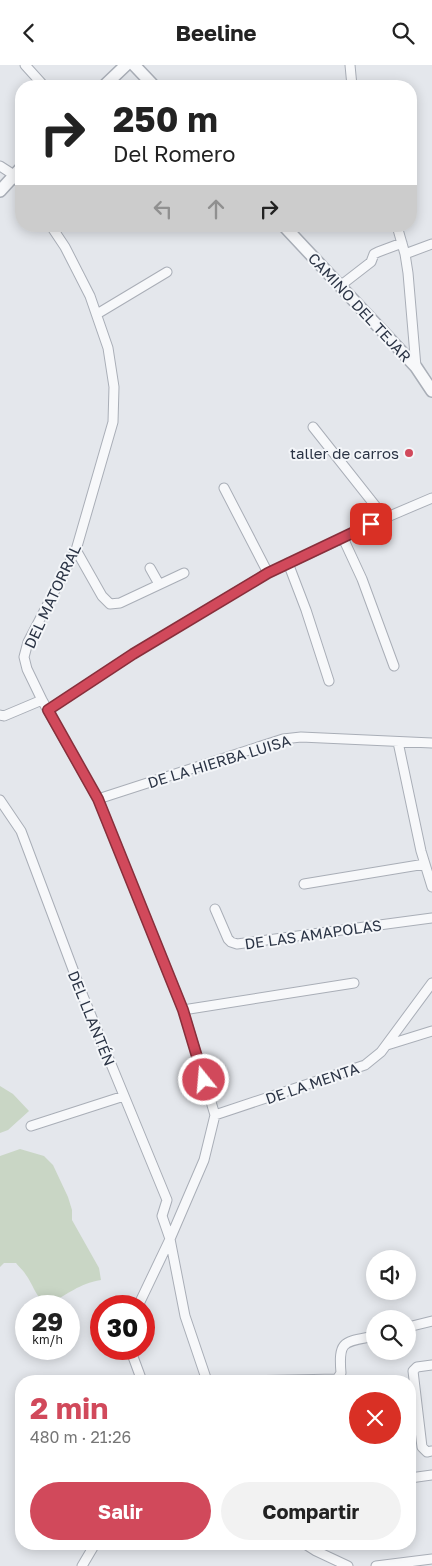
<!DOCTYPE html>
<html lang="es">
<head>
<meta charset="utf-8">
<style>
	:root { --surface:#fff; --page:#f2f2f2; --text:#222; --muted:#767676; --accent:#d1495b }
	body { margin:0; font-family:"Golos Text",sans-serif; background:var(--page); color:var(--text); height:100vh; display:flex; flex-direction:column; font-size:19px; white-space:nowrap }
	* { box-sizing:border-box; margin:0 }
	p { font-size:16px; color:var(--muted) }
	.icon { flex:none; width:28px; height:28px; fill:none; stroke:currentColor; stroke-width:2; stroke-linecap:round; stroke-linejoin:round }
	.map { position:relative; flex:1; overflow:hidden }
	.drawer { position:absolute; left:15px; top:1310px; width:401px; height:175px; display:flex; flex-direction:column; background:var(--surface); border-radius:20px; box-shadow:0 2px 12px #0003 }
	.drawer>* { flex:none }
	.banner { position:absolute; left:15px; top:15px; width:402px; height:152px; border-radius:20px; box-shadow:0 2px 12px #0003; background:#fff; color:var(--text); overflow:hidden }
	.tools { position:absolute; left:366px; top:1185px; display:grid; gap:10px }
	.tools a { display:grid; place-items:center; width:50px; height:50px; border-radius:50%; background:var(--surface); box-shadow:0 2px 12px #0003; font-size:25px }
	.speed { position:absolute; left:15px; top:1230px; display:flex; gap:10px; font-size:25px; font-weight:700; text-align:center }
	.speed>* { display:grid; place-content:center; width:65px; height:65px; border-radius:50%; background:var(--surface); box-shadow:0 2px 12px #0003; line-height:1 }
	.speed small { font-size:12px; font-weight:400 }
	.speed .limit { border:8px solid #d22; background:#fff; color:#111 }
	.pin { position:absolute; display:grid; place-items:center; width:42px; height:42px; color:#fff; margin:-21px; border-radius:10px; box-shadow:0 2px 8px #0006 }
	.me { position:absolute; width:55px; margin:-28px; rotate:343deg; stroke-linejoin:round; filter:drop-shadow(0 0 4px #0008) }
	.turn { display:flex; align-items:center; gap:18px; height:105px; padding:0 15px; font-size:22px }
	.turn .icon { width:65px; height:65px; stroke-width:2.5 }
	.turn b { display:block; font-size:35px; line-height:42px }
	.lanes { display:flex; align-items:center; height:48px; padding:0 15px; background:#0003; justify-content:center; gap:25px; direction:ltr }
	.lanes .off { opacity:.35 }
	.round { display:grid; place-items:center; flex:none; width:52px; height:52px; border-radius:26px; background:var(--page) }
	.summary { display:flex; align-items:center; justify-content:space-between; height:85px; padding:0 15px }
	h1 { font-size:30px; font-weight:700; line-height:38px; color:var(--accent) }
	.primary-button { display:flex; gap:10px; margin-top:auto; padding:10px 15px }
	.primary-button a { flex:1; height:58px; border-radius:30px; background:var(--accent); color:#fff; font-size:20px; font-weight:700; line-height:58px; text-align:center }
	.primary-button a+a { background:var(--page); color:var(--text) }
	header { display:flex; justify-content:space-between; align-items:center; height:65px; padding:0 15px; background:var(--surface); font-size:22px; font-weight:700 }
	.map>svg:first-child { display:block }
	.green { fill:#c9d6c5 }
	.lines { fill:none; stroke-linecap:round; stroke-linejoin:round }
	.minor-casing { stroke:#a9aeb7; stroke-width:11 }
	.tertiary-casing { stroke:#a9aeb7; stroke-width:14 }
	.minor { stroke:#f7f8fa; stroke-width:9 }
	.tertiary { stroke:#f7f8fa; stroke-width:11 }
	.route-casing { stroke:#882f3b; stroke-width:12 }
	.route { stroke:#d1495b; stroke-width:9 }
	.poi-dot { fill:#d1495b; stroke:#f4f6f9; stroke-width:2 }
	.labels { text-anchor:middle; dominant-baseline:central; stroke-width:4; stroke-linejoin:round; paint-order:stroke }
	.street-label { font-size:15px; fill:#2b3445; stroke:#f4f6f9 }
	.poi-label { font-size:15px; fill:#2b3445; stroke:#f4f6f9; text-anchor:end }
</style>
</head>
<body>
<header><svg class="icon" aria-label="back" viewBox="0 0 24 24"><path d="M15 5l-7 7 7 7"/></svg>Beeline<svg class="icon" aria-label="search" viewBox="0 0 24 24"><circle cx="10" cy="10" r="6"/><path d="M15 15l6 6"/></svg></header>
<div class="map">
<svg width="432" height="1501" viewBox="0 0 432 1501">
	<rect width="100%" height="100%" fill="#e4e7ec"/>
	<path class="green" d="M 0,1021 L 13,1029 L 29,1046 L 8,1065 L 0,1068 Z
		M 20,1084 L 44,1091 L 53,1100 L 68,1132 L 72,1145 L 72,1155 L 99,1203 L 101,1215 C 78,1219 69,1229 50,1238 L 50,1241 C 38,1238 33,1219 26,1210 C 24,1206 19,1202 16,1198 L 4,1198 L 0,1202 L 0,1091 Z"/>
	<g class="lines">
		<g class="minor-casing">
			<path id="minor" d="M 25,0 L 44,21
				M 350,0 L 352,21
				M 0,101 L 14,110 L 21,120
				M 51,161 L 65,182 L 90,231 L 108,283 L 114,322 L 113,357 L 76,485 L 28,577 L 24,592 L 27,604 L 42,635 L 98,734 L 183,945 L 215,1050 L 204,1095 L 170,1174 L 185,1251 L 207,1316
				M 397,161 L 405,189 L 408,208 L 416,302
				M 405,189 L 432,179
				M 340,221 L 371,197 L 374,189 L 378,187 L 402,178
				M 97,249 L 167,207
				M 313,362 L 385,453
				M 224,423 L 268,508
				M 343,473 L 362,514 L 394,601
				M 76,485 L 102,531 L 110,539 L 120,538 L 184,508
				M 288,498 L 306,545 L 329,616
				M 150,503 L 159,519
				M 48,645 L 133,589 L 268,508 L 385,453 L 432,433
				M 0,650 L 4,651 L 42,635
				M 398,677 L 421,786 L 432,822
				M 98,734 L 283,674 L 301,672 L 432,678
				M 0,735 L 21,766 L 83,931 L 167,1135 L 162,1151 L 170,1174 L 138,1241
				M 304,819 L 425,799
				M 215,844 L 228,874 L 231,877 L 237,879 L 432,853
				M 183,945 L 354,918
				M 387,980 L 432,966
				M 215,1050 L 365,1000 L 381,987 L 432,918
				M 31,1061 L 124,1031
				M 408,1262 L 432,1256
				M 132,1284 L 132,1289 L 142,1316
				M 432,1300 L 417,1302 L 413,1306 L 422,1382 L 427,1387 L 432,1386
				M 247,1316 L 337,1314 L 341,1308 C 338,1274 345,1277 375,1271
				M 410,1413 L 432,1410
				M 305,1479 L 316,1486 L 348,1501
				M 82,1501 L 95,1479
				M 376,1501 L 432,1494"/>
		</g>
		<g class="tertiary-casing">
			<path id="tertiary" d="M 134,0 L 154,21
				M 104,21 L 126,0
				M 0,126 L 21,103
				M 284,161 L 416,302 L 432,326"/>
		</g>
		<use href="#minor" class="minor"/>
		<use href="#tertiary" class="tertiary"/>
	</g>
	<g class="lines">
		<g class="route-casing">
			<path id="route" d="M 204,1015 L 183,945 L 98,734 L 48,645 L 133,589 L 268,508 L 371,459"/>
		</g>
		<use href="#route" class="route"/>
	</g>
	<circle class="poi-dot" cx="409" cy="388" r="5"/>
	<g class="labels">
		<g class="street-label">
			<text transform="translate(360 242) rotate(47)">CAMINO DEL TEJAR</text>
			<text transform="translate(52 531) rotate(-65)">DEL MATORRAL</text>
			<text transform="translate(219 696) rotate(-17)">DE LA HIERBA LUISA</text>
			<text transform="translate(313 869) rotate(-8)">DE LAS AMAPOLAS</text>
			<text transform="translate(92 953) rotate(68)">DEL LLANTÉN</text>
			<text transform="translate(312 1018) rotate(-19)">DE LA MENTA</text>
		</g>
		<g class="poi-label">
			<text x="399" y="388">taller de carros</text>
		</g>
	</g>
</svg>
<div class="tools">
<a><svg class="icon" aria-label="sound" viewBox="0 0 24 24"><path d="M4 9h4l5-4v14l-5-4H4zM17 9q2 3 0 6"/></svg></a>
<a><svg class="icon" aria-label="search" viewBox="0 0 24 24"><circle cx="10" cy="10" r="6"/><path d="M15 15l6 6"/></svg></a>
</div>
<div class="speed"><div>29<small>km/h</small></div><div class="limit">30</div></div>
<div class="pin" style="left:371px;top:459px;background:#d93025"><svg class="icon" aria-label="arrive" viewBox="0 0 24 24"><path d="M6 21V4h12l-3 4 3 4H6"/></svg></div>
<svg class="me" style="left:204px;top:1015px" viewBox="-20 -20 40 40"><circle r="17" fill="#d1495b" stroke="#fff" stroke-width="3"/><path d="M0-11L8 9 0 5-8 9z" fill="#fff"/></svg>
<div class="banner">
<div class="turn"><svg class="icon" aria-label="right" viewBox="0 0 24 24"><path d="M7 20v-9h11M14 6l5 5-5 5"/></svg><div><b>250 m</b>Del Romero</div></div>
<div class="lanes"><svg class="icon off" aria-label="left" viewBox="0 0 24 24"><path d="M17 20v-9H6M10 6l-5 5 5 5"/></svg><svg class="icon off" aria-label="ahead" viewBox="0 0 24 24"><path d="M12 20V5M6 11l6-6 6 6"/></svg><svg class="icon" aria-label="right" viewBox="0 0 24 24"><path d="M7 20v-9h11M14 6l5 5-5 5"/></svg></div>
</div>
<section class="drawer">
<div class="summary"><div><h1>2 min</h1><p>480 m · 21:26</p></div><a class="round" style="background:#d93025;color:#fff"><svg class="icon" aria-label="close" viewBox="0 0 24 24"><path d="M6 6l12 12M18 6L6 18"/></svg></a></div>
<div class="primary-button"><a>Salir</a><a>Compartir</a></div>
</section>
</div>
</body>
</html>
